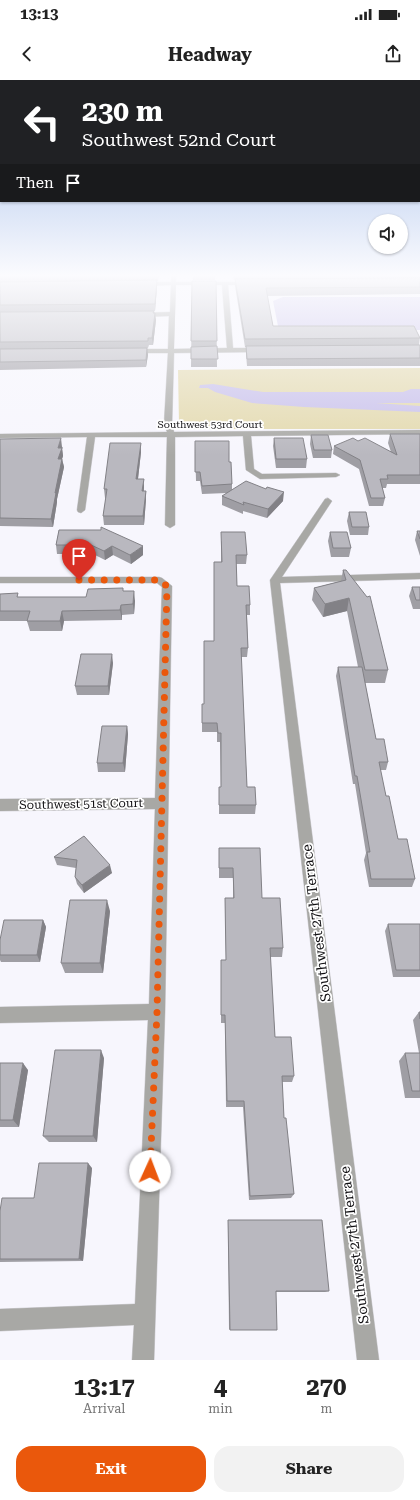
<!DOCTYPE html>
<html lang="en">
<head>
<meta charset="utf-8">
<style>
	:root { --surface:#fff; --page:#f2f2f2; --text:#222; --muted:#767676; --accent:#ea580c }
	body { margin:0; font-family:"Roboto Serif",serif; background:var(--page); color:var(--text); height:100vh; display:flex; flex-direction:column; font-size:15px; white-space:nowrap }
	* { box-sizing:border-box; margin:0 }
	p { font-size:13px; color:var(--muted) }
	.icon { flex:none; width:22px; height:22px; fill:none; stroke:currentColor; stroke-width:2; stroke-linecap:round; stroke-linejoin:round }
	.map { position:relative; height:1280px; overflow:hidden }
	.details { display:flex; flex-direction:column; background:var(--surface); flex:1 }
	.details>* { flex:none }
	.top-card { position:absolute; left:0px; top:0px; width:420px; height:122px; box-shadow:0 1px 3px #0004; background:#202124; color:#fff; overflow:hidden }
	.buttons { position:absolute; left:368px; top:134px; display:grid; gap:8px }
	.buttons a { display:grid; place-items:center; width:40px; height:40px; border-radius:50%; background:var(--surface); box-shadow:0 1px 3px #0004; font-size:20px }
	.pin { position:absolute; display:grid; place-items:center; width:34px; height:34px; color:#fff; margin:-41px -17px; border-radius:50% 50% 50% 0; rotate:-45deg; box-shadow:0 0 4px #0007 }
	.pin .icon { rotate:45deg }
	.me { position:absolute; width:44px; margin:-22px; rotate:2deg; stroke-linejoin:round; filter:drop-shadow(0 0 3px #0008) }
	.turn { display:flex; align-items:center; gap:14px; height:84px; padding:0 16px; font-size:18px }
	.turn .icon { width:52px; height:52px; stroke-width:2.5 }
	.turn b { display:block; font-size:28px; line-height:34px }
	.then { display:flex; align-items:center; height:38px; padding:0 16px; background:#0003; gap:8px; font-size:15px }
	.eta { display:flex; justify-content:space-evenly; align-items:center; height:68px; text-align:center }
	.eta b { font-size:24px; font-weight:700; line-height:28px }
	.primary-button { display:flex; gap:8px; margin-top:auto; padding:8px 16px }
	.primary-button a { flex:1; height:46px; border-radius:16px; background:var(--accent); color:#fff; font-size:16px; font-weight:700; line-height:46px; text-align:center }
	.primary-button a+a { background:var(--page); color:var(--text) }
	.status { display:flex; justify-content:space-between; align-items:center; height:28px; padding:0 20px; background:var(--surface); direction:ltr }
	.status svg { height:11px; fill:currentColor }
	header { display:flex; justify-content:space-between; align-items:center; height:52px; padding:0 16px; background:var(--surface); font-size:18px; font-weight:700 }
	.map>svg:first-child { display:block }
	.green { fill:#e3d9ad }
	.water { fill:#c7bfea }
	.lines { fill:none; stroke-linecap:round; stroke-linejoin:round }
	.street-casing { stroke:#d2d1d7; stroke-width:1 }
	.street { fill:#a8a8a5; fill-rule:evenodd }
	.wall { fill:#9f9ea4 }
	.shaded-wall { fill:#828186 }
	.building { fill:#b9b8bf; stroke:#828186 }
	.route { stroke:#ea580c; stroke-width:7; stroke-dasharray:0 12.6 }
	.labels { text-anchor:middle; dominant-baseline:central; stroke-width:3.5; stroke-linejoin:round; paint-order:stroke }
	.far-street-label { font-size:10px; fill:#100f12; stroke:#fff }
	.street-label { font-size:12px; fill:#100f12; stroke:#fff }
	.near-street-label { font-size:14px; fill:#100f12; stroke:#fff }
</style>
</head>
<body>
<div class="status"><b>13:13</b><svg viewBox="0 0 49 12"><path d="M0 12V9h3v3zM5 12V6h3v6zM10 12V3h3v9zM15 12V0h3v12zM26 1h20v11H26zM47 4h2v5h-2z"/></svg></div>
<header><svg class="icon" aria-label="back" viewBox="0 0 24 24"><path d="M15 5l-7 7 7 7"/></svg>Headway<svg class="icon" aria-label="share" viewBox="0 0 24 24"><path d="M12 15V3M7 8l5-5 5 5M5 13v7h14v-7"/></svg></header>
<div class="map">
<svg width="420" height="1280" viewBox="0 0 420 1280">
	<rect width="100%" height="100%" fill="#f7f6fd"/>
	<path class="green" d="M 420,288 L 420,349 L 193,349 L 182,346 L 179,343 L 178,290 Z"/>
	<path class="water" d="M 283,217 L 420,217 L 420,250 L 284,251 L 278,246 L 273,221 Z
		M 213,304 L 263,312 L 403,312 L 411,309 L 420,309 L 420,323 L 376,323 L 420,326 L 420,332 L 304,327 L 252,323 L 215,312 L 208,308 L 199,308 L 200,305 Z"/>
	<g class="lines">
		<g class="street-casing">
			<path id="street" d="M 172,196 L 176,196 L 176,202 L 253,202 L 253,204 L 251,205 L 228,205 L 233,268 L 261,268 L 264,270 L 261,272 L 174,273 L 172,344 L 174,352 L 420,350 L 420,354 L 251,356 L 254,389 L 262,394 L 336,393 L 340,395 L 336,397 L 260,399 L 246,390 L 243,356 L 175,357 L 175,445 L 170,448 L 165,445 L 167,357 L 95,357 L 85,430 L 81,433 L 78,432 L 77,430 L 87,357 L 0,358 L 0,354 L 167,352 L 164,344 L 168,273 L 131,273 L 128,271 L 131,269 L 168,269 L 169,236 L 139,237 L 136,235 L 139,233 L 170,232 L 171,205 L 141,206 L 138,204 L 141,202 L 171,202 ZM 176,205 L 222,205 L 227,268 L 174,269 Z
				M 328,418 L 332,421 L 282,497 L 420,493 L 420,499 L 280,503 L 379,1280 L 357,1280 L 270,500 L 325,419 Z
				M 0,497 L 159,497 L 162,498 L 172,506 L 165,932 L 154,1280 L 132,1280 L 134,1245 L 0,1251 L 0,1229 L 135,1224 L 148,940 L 0,943 L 0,927 L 149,924 L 155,729 L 0,731 L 0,719 L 155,718 L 162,507 L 157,503 L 0,503 Z"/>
		</g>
		<use href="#street" class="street"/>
	</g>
	<path class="wall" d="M 0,196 L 159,196 L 158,201 L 157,201 L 157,207 L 155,231 L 0,232 L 0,202 L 84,201 L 0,202 Z
		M 193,196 L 215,196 L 215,200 L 193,200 Z
		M 233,196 L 420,196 L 420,214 L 267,216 L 273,246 L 420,257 L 419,265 L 420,265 L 420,286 L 247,286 L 246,274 L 246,267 L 245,267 L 235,206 L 235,200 L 234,200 Z
		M 192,201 L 216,201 L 217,287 L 191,287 Z
		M 0,232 L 154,233 L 156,240 L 153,265 L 149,265 L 148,268 L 147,268 L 148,275 L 146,287 L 0,290 Z
		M 390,354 L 420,354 L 420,404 L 387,404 L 386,408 L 382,408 L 385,418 L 383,426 L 369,426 L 359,389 L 333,374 L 334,366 L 358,361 L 391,372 L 388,363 Z
		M 311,355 L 332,370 L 331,378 L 313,378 L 310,364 Z
		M 274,358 L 307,379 L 306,388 L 276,388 L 273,366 Z
		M 0,359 L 63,367 L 62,369 L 63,376 L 62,379 L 64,387 L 57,419 L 57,422 L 53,447 L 0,446 Z
		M 195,361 L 229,382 L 232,404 L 232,410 L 283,421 L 267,438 L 243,431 L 243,434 L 222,425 L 222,416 L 227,413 L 202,414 L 200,401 L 196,401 Z
		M 141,363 L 141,372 L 138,399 L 144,407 L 144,411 L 146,411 L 146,419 L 144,445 L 104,445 L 103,436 L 106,418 L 105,418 L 104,409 Z
		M 349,432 L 369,447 L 368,455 L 350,455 L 347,441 Z
		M 59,450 L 143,475 L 131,484 L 113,475 L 105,480 L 93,474 L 57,474 L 56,465 Z
		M 417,451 L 420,451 L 420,476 L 415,460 Z
		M 330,452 L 351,468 L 349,477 L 331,477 L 328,461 Z
		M 221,461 L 247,475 L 246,484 L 236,484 L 237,506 L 250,525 L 250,535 L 247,535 L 248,568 L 247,577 L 241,577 L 247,707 L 256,725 L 255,734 L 219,734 L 219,707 L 221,707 L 220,662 L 217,662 L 217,652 L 202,652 L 202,624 L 204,624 L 214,561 L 221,482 Z
		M 343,490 L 388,590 L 385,603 L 365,603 L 376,659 L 388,682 L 386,690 L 380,690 L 386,716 L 398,759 L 415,799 L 412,807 L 369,807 L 364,780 L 366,773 L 355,704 L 353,704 L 336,596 L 338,587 L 358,587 L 347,531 L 323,537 L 312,520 L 314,508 L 341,501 Z
		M 412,507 L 420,507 L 420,529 L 413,529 L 409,516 Z
		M 123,508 L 123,511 L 135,521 L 134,534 L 122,535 L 122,540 L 64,541 L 62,551 L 30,551 L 27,541 L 0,541 L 0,514 L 19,517 L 86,517 Z
		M 113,583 L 109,615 L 77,615 L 75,606 Z
		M 127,646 L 128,654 L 125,692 L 98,692 L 97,683 Z
		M 84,756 L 112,793 L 84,813 L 77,804 L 75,797 L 76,788 L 57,785 L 54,777 Z
		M 219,768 L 262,818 L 283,868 L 282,877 L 270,877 L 275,957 L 294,996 L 292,1002 L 282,1002 L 284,1038 L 294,1114 L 291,1118 L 249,1120 L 243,1027 L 226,1027 L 225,943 L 221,943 L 221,880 L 226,880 L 225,818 L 233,818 L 233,798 L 219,798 Z
		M 110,831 L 103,893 L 65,893 L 61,883 Z
		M 43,840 L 46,847 L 40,882 L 1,882 L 0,880 L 0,860 Z
		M 388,844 L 420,844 L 420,897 L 393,897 L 385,851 Z
		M 419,932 L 420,932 L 420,1018 L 405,1018 L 399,981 L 405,973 L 419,973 L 413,940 Z
		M 104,978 L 97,1062 L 49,1062 L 43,1056 Z
		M 0,983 L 28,990 L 19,1047 L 0,1047 Z
		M 92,1088 L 83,1181 L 0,1182 L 0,1131 L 34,1118 Z
		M 228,1140 L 329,1211 L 325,1212 L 276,1212 L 230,1250 L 229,1249 L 228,1143 Z"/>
	<path class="shaded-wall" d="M 157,200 L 157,207 L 155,231 L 155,224 Z
		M 155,233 L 156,240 L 153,265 L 152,258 Z
		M 147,268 L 148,275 L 146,287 L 146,280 Z
		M 61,358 L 63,376 L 62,379 L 64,387 L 57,419 L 57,422 L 53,447 L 51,439 L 58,379 L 58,368 Z
		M 141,363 L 141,372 L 137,407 L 136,399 Z
		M 144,399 L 144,407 L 143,419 L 142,411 Z
		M 146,411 L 146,419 L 144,445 L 143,436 Z
		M 284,412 L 283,421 L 267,438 L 268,429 Z
		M 112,466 L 113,475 L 105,480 L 104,471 Z
		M 143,466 L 143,475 L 131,484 L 130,475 Z
		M 134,511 L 135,521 L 134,534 L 133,524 Z
		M 349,518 L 347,531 L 323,537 L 325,524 Z
		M 121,525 L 122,535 L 122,540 L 120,530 Z
		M 62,531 L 64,541 L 62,551 L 60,541 Z
		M 112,574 L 113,583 L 109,615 L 108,606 Z
		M 127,646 L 128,654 L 125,692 L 123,683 Z
		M 110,785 L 112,793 L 84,813 L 82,805 Z
		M 107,820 L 110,831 L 103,893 L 100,883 Z
		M 43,840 L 46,847 L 40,882 L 37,875 Z
		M 101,970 L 104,978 L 97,1062 L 93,1056 Z
		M 23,983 L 28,990 L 19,1047 L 13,1040 Z
		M 88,1083 L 92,1088 L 83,1181 L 79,1179 Z"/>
	<path class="building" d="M 420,198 L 420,207 L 266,208 L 273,246 L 414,246 L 420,258 L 245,259 L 235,199 Z
		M 157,200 L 155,224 L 0,225 L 0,202 Z
		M 192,201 L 216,201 L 217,261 L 191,261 Z
		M 154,231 L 153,233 L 155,233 L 152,258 L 148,258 L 148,261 L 0,262 L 0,232 Z
		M 420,265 L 420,278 L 247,279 L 246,266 Z
		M 217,266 L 218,279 L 191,279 L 191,267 Z
		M 147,268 L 146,280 L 0,282 L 0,269 Z
		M 390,354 L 420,354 L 420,395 L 387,395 L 388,399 L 380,399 L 385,418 L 371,418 L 360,380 L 334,366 L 353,358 L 358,361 L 365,358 L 397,375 Z
		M 311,355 L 328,355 L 332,370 L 314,370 Z
		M 61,358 L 58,368 L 62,368 L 58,379 L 62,379 L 55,413 L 56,413 L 51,439 L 0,438 L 0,359 Z
		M 274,358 L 303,358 L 307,379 L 276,379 Z
		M 195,361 L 229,361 L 229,382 L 231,382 L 232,404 L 202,406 L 200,392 L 195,392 Z
		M 110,363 L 141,363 L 136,399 L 144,399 L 142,411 L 146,411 L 143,436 L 103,436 L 107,409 L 104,409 Z
		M 246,401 L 266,409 L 267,407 L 284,412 L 268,429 L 243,422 L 244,425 L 222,416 Z
		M 349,432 L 366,432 L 369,447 L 352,447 Z
		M 101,447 L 143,466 L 130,475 L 112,466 L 104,471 L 91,465 L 56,465 L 59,450 L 101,450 Z
		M 417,451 L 420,451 L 420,459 Z
		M 221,452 L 245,452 L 247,475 L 236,475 L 237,506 L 249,506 L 250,525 L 246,525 L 248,568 L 241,568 L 247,707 L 255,707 L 256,725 L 219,725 L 219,707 L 221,707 L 221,653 L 218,653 L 217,643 L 202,643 L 202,624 L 204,624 L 204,561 L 214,561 L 214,482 L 222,482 Z
		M 330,452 L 347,452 L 351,468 L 333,468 Z
		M 343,490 L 346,490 L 367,517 L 370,516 L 388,590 L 365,590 L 349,518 L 325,524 L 314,508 L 346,500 Z
		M 412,507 L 420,507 L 420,520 L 416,520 Z
		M 123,508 L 123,511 L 134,511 L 133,524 L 121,525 L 120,530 L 62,531 L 60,541 L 27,541 L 30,531 L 0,531 L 0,514 L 18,513 L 17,517 L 86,517 L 88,509 Z
		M 81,574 L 112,574 L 108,606 L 75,606 Z
		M 338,587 L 362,587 L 376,659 L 384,659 L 388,682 L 379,682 L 386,716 L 389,716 L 398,759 L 407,759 L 415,799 L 371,799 L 367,772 L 370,772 L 357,696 L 355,696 Z
		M 102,646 L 127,646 L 123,683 L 97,683 Z
		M 84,756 L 110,785 L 82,805 L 75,797 L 77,780 L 54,777 Z
		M 219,768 L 260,768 L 262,818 L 280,818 L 283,868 L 270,868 L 275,957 L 291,957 L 294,996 L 282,996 L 284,1038 L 286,1038 L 294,1114 L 250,1116 L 244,1021 L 227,1021 L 225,935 L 221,935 L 221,880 L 226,880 L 225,818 L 234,818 L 233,788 L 219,788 Z
		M 70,820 L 107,820 L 100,883 L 61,883 Z
		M 4,840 L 43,840 L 37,875 L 0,875 L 0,860 Z
		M 388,844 L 420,844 L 420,890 L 396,890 Z
		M 419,932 L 420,932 L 420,939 Z
		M 55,970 L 101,970 L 93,1056 L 43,1056 Z
		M 405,973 L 420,973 L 420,1011 L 412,1011 Z
		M 0,983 L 23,983 L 13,1040 L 0,1040 Z
		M 39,1083 L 88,1083 L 79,1179 L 0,1179 L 0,1131 L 2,1118 L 34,1118 Z
		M 228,1140 L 322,1140 L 329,1211 L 276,1211 L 277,1250 L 230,1250 Z"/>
	<linearGradient id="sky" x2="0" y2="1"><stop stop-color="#9bb8e9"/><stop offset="0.52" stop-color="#fbfbfe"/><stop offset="1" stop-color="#fbfbfe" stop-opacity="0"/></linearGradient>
	<rect width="420" height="375" fill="url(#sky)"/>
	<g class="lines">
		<path class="route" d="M 79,500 L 159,500 L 167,506 L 157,932 L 150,1091"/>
	</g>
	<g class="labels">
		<g class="far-street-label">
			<text x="210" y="344">Southwest 53rd Court</text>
		</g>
		<g class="street-label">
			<text transform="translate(81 724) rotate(-1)">Southwest 51st Court</text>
		</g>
		<g class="near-street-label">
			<text transform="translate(316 843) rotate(-97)">Southwest 27th Terrace</text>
			<text transform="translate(354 1165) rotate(-97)">Southwest 27th Terrace</text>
		</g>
	</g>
</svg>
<div class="buttons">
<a><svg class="icon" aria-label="sound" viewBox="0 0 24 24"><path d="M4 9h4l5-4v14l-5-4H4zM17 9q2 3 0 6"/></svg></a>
</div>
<div class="pin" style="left:79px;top:500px;background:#d93025"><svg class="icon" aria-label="arrive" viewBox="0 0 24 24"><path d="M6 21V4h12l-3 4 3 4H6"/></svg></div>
<svg class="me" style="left:150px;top:1091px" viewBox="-20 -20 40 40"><circle r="19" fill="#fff"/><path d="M0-13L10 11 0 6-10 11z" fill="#ea580c"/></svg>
<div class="top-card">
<div class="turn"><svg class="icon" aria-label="left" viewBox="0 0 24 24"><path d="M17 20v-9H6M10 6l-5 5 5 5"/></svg><div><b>230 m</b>Southwest 52nd Court</div></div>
<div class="then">Then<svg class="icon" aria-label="arrive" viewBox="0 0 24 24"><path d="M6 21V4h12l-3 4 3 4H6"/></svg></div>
</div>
</div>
<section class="details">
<div class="eta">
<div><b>13:17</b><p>Arrival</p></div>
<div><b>4</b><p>min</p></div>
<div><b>270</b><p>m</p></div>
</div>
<div class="primary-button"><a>Exit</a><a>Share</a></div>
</section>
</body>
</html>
